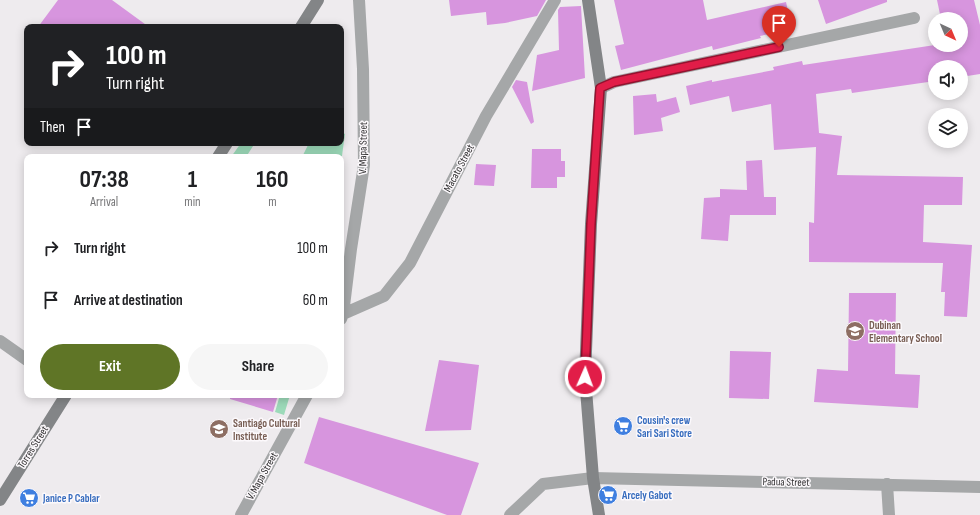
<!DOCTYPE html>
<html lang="en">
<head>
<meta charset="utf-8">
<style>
	:root { --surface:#fff; --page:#f6f6f6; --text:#202124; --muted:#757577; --accent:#5f7526 }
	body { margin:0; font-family:"Sofia Sans Condensed",sans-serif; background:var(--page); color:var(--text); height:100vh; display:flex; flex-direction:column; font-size:15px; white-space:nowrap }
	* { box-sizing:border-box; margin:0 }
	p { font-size:13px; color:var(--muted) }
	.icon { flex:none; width:22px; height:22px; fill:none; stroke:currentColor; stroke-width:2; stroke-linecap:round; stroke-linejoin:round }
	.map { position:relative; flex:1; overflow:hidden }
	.sheet { position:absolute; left:24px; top:154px; width:320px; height:244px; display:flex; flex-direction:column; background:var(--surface); border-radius:8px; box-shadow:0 2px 10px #0003 }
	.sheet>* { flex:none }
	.banner { position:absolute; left:24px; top:24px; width:320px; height:122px; border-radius:8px; box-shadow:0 2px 10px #0003; background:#202124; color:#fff; overflow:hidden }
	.needle { width:26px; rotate:136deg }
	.controls { position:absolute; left:928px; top:12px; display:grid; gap:8px }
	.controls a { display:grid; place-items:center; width:40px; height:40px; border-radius:50%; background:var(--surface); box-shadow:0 2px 10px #0003; font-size:20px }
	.pin { position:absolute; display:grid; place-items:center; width:34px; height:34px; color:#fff; margin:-41px -17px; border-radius:50% 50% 50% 0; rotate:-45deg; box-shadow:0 0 4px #0007 }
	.pin .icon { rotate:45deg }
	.me { position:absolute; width:44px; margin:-22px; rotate:2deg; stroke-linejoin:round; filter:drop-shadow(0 0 3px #0008) }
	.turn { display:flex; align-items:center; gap:14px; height:84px; padding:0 16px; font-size:18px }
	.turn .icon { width:52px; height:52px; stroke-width:2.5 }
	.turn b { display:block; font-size:28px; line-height:34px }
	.then { display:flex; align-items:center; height:38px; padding:0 16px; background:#0003; gap:8px; font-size:15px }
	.eta { display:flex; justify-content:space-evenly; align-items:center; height:68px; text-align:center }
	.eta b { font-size:24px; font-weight:700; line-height:28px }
	.button { display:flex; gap:8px; margin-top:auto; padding:8px 16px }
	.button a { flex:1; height:46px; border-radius:24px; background:var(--accent); color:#fff; font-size:16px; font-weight:700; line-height:46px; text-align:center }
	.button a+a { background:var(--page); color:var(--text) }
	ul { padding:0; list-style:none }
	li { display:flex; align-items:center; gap:12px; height:52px; padding:0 16px }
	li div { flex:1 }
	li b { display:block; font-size:15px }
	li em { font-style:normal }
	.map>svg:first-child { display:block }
	.green { fill:#9cdab9 }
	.building { fill:#d795de }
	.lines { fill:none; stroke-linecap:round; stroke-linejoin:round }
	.street { stroke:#a5a7a8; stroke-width:12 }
	.secondary { stroke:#838587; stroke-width:12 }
	.route-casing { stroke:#92132f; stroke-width:10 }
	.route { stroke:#e11d48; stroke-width:7 }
	.labels { text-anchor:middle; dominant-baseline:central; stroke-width:3; stroke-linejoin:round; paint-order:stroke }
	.street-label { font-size:11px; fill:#302f30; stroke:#fcf9fc }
	.education-label { font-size:11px; font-weight:bold; fill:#785e54; stroke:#fcf9fc; text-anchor:start }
	.shop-label { font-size:11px; font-weight:bold; fill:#366cbe; stroke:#fcf9fc; text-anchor:start }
</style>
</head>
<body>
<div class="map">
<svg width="980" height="515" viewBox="0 0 980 515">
	<rect width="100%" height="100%" fill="#eeebee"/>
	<path class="green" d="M 341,132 L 345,134 L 341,163 L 341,157 L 302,157 L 309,143 L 341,143 Z
		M 241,143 L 255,143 L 246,157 L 231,157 Z
		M 280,395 L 290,395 L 284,415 L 275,412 Z"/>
	<path class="building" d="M 58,0 L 112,0 L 149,27 L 38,27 Z
		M 449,0 L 546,0 L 537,16 L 505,23 L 487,25 L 486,12 L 451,16 Z
		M 614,0 L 703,0 L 707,20 L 786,2 L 792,29 L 760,36 L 761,38 L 713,50 L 712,46 L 621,70 L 615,46 L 624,44 Z
		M 818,0 L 887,0 L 887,2 L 826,24 Z
		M 937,0 L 974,0 L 980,25 L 980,74 L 961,77 L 961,67 L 935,67 L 935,81 L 852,93 L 851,89 L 816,94 L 819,133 L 842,136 L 837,175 L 963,177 L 962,205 L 924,205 L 923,242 L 972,245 L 967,317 L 944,316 L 945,292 L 941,292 L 943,263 L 809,262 L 809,222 L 814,223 L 816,147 L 774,150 L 771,104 L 732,112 L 729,96 L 690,105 L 686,86 L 712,80 L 712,82 L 774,70 L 773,67 L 802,61 L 803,65 L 935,45 L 961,45 L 961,19 L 941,19 Z
		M 581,6 L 585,78 L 532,91 L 537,55 L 559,50 L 558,10 L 560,7 Z
		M 516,80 L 527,82 L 534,122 L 531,124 L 512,87 Z
		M 656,94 L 657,102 L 676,97 L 680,112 L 661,118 L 663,131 L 634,135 L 633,96 Z
		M 532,149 L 561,149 L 561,161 L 565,161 L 565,177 L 557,177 L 557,188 L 531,188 Z
		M 762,160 L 764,197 L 776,197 L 776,215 L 730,215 L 728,241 L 701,239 L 704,198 L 720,197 L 720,189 L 747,190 L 746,161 Z
		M 476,164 L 496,165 L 494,186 L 474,185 Z
		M 849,293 L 896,293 L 895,374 L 920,375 L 918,408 L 814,402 L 817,369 L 848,371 Z
		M 730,351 L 771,352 L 769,399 L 729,398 Z
		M 439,360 L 479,365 L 471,430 L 425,431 Z
		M 230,395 L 278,395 L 273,412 L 230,399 Z
		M 319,417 L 479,463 L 461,515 L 447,515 L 304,463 Z"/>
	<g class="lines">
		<path class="street" d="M 601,88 L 614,82 L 914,18
			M 343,314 L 384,296 L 410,263 L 486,116 L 555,0
			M 341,319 L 343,314 L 351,249 L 364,165 L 363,69 L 359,0
			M 0,341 L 27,360
			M 887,484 L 889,515
			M 241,515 L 307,395
			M 510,515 L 543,484 L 593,478 L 980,487"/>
		<path class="secondary" d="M 588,0 L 601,88 L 591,224 L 585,377 L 593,478 L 599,515
			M 301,27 L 318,0
			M 218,157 L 227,143
			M 0,500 L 66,395"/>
	</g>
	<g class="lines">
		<g class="route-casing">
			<path id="route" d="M 585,377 L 591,224 L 600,88 L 614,82 L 779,47"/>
		</g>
		<use href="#route" class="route"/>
	</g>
	<defs>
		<g id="school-disc" transform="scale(1)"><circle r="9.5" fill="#8d6e63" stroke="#fcf9fc"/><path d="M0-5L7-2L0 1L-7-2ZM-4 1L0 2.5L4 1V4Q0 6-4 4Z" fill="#fff"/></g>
		<g id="supermarket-disc" transform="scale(1)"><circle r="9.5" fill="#3f7fe0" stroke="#fcf9fc"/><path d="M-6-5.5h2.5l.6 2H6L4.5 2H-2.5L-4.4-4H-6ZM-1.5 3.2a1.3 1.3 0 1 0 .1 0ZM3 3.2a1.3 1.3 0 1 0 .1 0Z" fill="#fff"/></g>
	</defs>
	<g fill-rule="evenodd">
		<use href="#school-disc" x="855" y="331"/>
		<use href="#supermarket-disc" x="623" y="426"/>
		<use href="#school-disc" x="219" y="429"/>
		<use href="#supermarket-disc" x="608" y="495"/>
		<use href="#supermarket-disc" x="29" y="498"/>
	</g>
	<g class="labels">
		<g class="street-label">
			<text transform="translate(363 148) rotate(-89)">V. Mapa Street</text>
			<text transform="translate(459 168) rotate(-62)">Macato Street</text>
			<text transform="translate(33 447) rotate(-58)">Torres Street</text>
			<text transform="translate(262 476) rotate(-61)">V. Mapa Street</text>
			<text transform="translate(786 482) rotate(1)">Padua Street</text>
		</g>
		<g class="education-label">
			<text x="869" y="325">Dubinan<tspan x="869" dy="13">Elementary School</tspan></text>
			<text x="233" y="423">Santiago Cultural<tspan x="233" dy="13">Institute</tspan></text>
		</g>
		<g class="shop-label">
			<text x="637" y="420">Cousin's crew<tspan x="637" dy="13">Sari Sari Store</tspan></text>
			<text x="622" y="495">Arcely Gabot</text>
			<text x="43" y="498">Janice P Cablar</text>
		</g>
	</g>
</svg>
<div class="controls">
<a><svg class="needle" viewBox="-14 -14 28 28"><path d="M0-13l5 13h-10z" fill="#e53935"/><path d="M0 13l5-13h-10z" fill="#757577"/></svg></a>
<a><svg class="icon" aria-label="sound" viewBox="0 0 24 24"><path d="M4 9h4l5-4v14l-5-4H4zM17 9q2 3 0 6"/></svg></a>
<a><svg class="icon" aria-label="layers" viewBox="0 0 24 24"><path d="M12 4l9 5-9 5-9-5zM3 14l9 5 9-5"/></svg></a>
</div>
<div class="pin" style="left:779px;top:47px;background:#d93025"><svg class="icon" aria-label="arrive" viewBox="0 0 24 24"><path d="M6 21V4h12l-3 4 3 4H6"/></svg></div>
<svg class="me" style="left:585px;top:377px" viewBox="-20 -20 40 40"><circle r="17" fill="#e11d48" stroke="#fff" stroke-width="3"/><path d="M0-11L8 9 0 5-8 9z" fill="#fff"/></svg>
<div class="banner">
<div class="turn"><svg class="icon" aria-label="right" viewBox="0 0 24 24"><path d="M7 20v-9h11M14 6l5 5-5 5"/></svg><div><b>100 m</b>Turn right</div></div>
<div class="then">Then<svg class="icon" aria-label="arrive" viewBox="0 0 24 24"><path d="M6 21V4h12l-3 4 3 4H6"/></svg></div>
</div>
<section class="sheet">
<div class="eta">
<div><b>07:38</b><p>Arrival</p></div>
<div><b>1</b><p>min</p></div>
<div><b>160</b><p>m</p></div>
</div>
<ul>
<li><svg class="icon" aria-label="right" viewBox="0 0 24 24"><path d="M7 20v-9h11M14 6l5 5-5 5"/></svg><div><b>Turn right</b></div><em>100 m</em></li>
<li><svg class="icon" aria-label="arrive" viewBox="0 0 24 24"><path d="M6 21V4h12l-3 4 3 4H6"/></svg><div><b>Arrive at destination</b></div><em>60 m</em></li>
</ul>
<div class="button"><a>Exit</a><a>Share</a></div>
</section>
</div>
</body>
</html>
